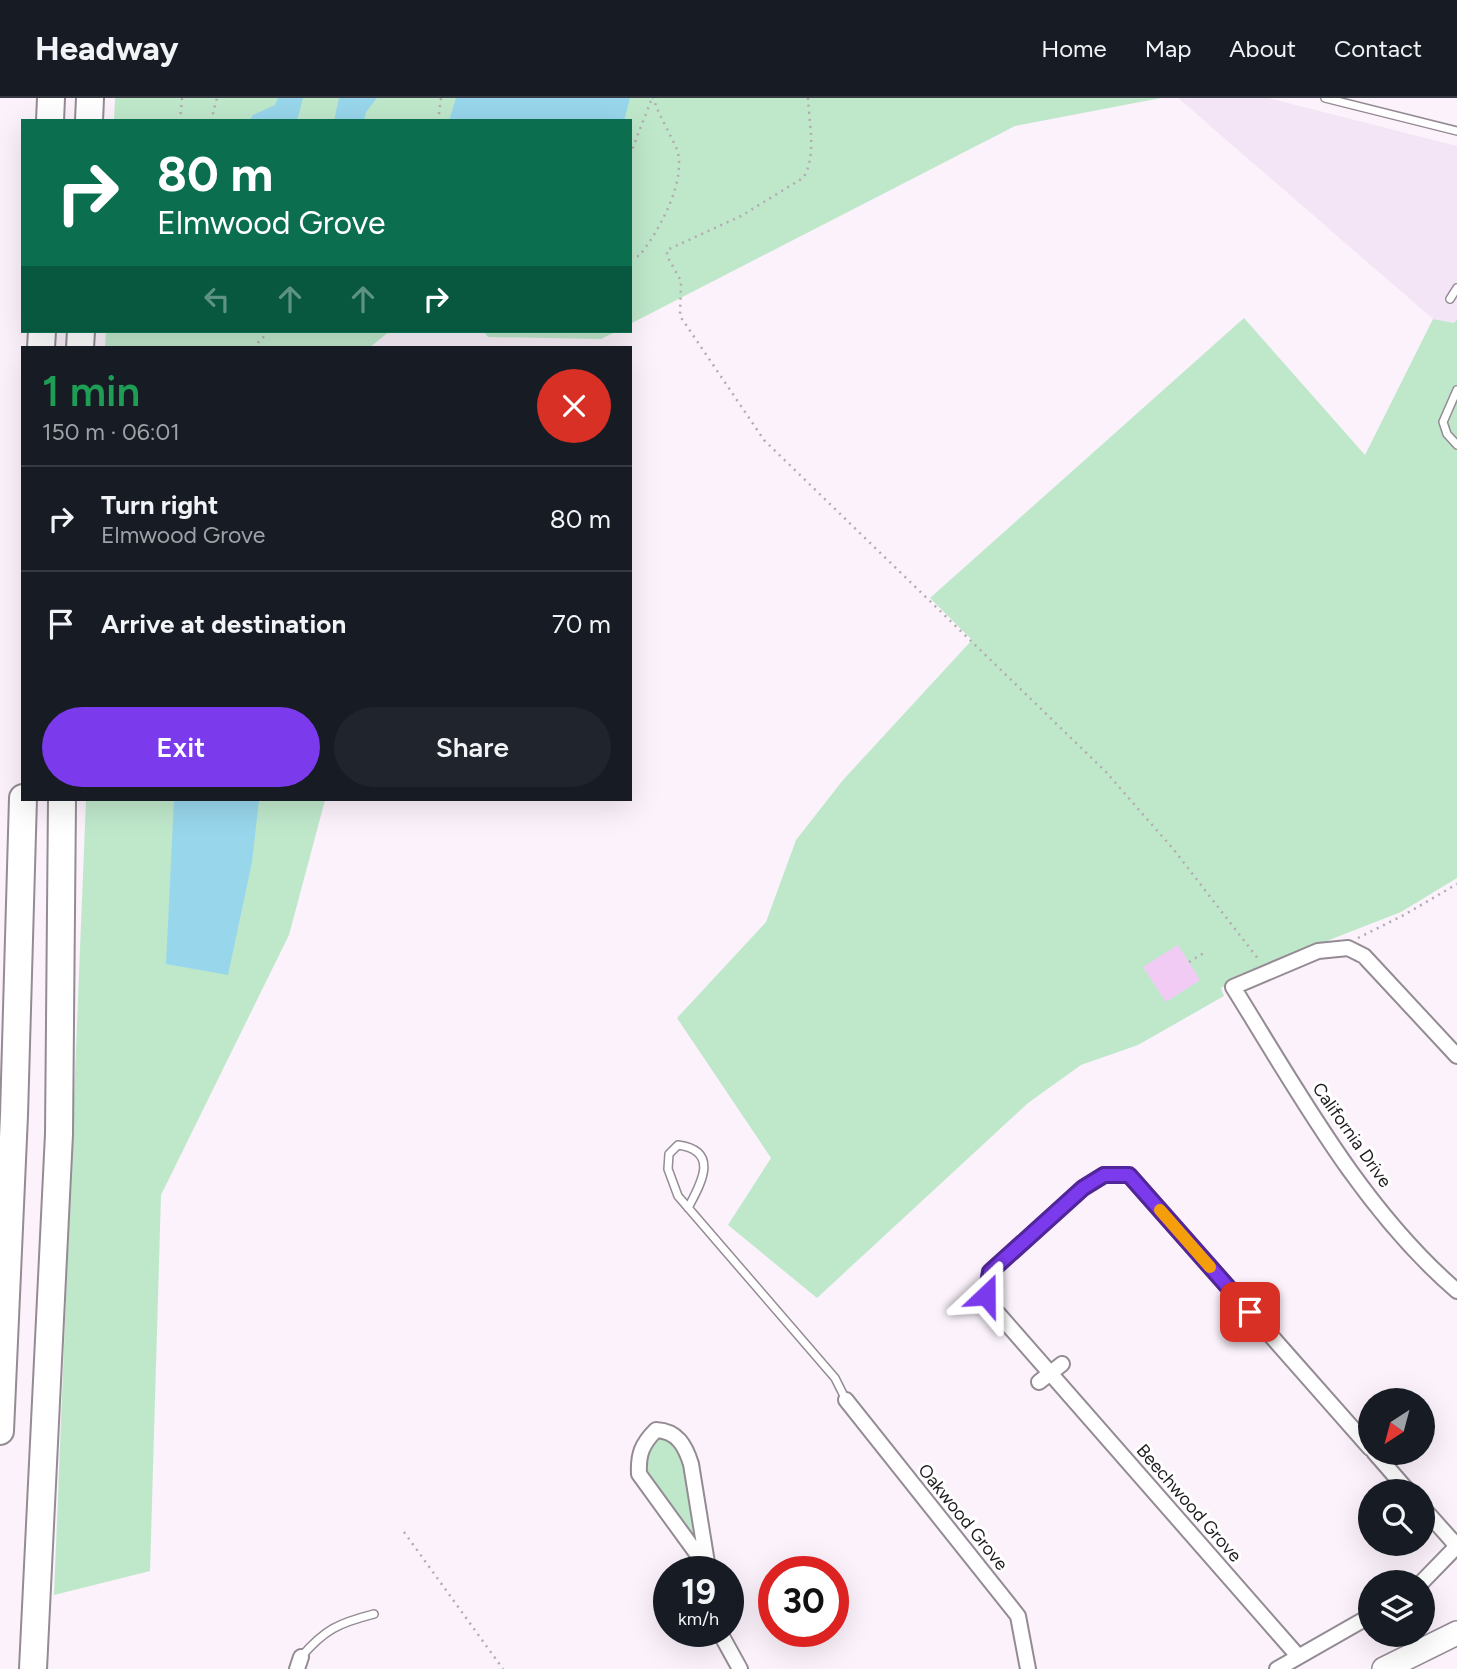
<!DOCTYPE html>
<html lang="en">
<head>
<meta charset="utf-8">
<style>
	:root { --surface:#171b24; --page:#20242c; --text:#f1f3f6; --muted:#9ea1a6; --line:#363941; --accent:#7c3aed }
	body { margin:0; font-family:Figtree,sans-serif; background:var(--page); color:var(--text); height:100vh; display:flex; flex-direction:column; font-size:26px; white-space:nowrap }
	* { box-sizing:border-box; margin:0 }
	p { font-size:23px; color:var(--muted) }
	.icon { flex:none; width:38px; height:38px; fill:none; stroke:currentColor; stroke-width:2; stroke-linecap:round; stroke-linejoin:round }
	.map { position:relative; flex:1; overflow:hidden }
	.panel { position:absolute; left:21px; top:248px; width:611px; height:455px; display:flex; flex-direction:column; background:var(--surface); border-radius:0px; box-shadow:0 7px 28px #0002 }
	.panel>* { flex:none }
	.guide { position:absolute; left:21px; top:21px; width:611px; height:214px; border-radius:0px; box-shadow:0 7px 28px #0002; background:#0b6e4f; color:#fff; overflow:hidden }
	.needle { width:46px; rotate:216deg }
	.tools { position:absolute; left:1358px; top:1290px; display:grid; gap:14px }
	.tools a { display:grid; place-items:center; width:77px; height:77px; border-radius:50%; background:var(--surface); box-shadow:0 7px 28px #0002; font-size:35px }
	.speed { position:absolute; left:653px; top:1458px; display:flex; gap:14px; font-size:35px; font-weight:700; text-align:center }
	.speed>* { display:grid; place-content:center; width:91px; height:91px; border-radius:50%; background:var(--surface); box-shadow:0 7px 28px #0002; line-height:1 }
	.speed small { font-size:18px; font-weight:400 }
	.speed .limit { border:10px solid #d22; background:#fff; color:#111 }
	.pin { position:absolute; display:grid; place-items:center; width:60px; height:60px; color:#fff; margin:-30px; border-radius:14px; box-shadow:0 4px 10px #0006 }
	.me { position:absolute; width:77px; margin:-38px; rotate:23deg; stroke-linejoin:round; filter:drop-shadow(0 0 5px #0008) }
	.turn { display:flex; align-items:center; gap:24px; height:147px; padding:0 21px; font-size:32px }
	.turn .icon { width:91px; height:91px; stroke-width:2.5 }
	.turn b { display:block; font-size:49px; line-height:60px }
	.lanes { display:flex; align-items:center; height:66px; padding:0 21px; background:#0003; justify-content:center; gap:35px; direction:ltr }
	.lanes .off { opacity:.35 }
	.round { display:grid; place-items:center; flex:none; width:74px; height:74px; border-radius:37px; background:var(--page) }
	.summary { display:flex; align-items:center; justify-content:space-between; height:119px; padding:0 21px }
	h1 { font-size:42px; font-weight:600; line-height:52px; color:#1e9e55 }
	.button { display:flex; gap:14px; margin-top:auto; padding:14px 21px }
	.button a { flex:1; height:80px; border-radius:42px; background:var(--accent); color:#fff; font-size:28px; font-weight:600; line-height:80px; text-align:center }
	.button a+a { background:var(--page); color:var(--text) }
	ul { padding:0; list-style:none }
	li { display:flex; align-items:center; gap:21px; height:105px; padding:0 21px; border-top:2px solid var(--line) }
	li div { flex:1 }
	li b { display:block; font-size:26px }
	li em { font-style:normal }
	header { display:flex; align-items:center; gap:42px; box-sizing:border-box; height:98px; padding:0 35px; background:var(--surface); border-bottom:2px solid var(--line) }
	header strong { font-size:33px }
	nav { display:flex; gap:38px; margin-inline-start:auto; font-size:24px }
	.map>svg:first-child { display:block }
	.built { fill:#f3e5f5 }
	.green { fill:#bfe8cb }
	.water { fill:#98d6ec }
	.building { fill:#f1cbf4 }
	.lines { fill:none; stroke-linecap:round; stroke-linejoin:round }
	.service-casing { stroke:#948b94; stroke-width:10 }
	.minor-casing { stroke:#948b94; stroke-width:18 }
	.trunk-casing { stroke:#948b94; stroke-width:26 }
	.motorway-casing { stroke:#948b94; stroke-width:30 }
	.path { stroke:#b2abb2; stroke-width:2.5; stroke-dasharray:2 5; stroke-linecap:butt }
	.service { stroke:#fff; stroke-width:7 }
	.minor { stroke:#fff; stroke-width:14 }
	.trunk { stroke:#fff; stroke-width:23 }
	.motorway { stroke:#fff; stroke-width:26 }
	.route-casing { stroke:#51269a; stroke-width:18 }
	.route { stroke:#7c3aed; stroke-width:12 }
	.slow { stroke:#f59e0b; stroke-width:12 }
	.labels { text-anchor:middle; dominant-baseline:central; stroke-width:6; stroke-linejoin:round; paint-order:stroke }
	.street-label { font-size:18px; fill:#1e1b1e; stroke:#fff }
</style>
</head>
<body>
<header>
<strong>Headway</strong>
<nav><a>Home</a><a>Map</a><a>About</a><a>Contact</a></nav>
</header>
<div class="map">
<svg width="1457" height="1571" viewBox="0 0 1457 1571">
	<rect width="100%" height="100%" fill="#fbf2fb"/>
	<path class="built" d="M 1178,0 L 1268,0 L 1457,48 L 1457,221 L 1454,225 L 1433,221 Z"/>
	<path class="green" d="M 115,0 L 1161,0 L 1015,28 L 630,226 L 630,23 L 114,23 Z
		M 1244,220 L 1365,357 L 1433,221 L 1454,225 L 1457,221 L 1457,780 L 1401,814 L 1283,860 L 1221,890 L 1224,898 L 1138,947 L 1081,967 L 1028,1005 L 817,1200 L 728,1127 L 771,1060 L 677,920 L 766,824 L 796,742 L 843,682 L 972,542 L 930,500 Z
		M 106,233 L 390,233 L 369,250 L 105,250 Z
		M 483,233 L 617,233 L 601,241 L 488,239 Z
		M 86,702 L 325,702 L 289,837 L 161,1097 L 150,1473 L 54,1497 Z
		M 656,1332 L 679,1341 L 708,1471 L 639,1376 Z"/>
	<path class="water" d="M 278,0 L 303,0 L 297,23 L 249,23 L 253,17 L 275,7 Z
		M 339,0 L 377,0 L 366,14 L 364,23 L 334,23 Z
		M 456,0 L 630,0 L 624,23 L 449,23 Z
		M 174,702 L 259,702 L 252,764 L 228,877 L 166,866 Z"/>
	<path class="building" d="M 1178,847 L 1200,882 L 1166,904 L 1143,869 Z"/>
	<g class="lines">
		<g class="service-casing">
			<path id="service" d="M 1325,0 L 1457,33
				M 1450,201 L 1457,190
				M 1457,292 L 1443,324 L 1447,336 L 1457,347
				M 688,1110 C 700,1087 721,1053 678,1047 L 669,1056 L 668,1071 L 678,1098 L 835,1280 L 846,1302
				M 301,1559 C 325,1531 339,1525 374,1516"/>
		</g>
		<g class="minor-casing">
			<path id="minor" d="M 1457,958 L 1364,858 L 1348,850 L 1318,853 L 1233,889 C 1299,995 1362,1111 1457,1193
				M 1039,1284 L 1062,1266
				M 846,1302 L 1018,1518 L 1028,1571
				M 1374,1354 L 1408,1393
				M 1423,1410 L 1456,1447
				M 708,1471 L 639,1376 C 638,1356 642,1346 656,1332 C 677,1333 685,1347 691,1366 L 708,1471 L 709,1474
				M 1422,1484 L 1457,1448
				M 719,1533 L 740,1571
				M 1298,1558 L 994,1211 L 986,1197 L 990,1174 L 1083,1090 L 1104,1077 L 1129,1077 L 1370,1350
				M 297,1571 L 301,1559
				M 1277,1571 L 1370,1518"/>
		</g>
		<g class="trunk-casing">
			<path id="trunk" d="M 1384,1571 L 1457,1535"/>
		</g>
		<g class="motorway-casing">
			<path id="motorway" d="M 50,23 L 51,0
				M 89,23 L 90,0
				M 41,250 L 42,233
				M 80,250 L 81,233
				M 0,1333 L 14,1017 L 23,700
				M 33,1571 L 59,1036 L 62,702"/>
		</g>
		<path class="path" d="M 808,0 C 809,25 817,59 803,80 L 741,118 L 667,152 L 667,158 L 681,183 L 680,218 L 764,342 L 1106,674 L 1174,752 L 1259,862
			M 180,23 L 182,0
			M 211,23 L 217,0
			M 438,23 L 441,0
			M 630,57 L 652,0
			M 630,159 L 639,158 C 658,135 689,80 676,49 C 668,32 660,19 653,0
			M 253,250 L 269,233
			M 1358,840 L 1404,817 L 1457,786
			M 1189,864 L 1207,853
			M 404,1434 L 503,1571"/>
		<use href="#service" class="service"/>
		<use href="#minor" class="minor"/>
		<use href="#trunk" class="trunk"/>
		<use href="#motorway" class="motorway"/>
	</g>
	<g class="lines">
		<g class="route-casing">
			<path id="route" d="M 986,1197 L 990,1174 L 1083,1090 L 1104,1077 L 1129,1077 L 1250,1214"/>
		</g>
		<use href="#route" class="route"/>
		<path class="slow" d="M 1160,1112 L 1210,1169"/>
	</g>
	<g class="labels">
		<g class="street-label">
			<text transform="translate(1352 1037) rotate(55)">California Drive</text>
			<text transform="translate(1189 1405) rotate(49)">Beechwood Grove</text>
			<text transform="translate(963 1419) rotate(51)">Oakwood Grove</text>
		</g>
	</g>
</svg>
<div class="tools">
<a><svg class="needle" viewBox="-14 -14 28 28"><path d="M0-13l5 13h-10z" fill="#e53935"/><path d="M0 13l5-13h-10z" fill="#9ea1a6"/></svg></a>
<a><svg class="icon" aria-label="search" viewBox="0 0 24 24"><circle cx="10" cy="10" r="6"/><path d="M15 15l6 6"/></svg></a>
<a><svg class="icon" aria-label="layers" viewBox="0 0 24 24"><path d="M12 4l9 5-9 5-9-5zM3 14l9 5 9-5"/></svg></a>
</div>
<div class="speed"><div>19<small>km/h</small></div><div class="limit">30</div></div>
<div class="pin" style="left:1250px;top:1214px;background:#d93025"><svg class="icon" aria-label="arrive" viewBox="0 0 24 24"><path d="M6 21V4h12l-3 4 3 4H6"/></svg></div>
<svg class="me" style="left:986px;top:1197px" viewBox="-20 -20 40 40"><path d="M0-17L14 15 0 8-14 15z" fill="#7c3aed" stroke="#fff" stroke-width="4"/></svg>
<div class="guide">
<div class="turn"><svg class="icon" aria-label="right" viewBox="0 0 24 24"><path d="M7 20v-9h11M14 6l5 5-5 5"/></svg><div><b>80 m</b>Elmwood Grove</div></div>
<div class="lanes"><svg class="icon off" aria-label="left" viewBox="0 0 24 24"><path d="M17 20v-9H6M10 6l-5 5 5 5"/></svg><svg class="icon off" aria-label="ahead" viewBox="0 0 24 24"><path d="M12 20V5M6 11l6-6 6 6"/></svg><svg class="icon off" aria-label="ahead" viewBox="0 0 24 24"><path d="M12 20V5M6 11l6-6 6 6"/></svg><svg class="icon" aria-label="right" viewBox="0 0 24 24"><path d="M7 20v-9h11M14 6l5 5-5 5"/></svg></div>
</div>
<section class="panel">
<div class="summary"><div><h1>1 min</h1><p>150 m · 06:01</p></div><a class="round" style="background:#d93025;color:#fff"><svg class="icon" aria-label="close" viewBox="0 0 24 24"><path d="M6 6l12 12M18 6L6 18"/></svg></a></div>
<ul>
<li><svg class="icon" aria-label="right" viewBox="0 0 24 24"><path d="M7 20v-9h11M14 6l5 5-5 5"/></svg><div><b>Turn right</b><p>Elmwood Grove</p></div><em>80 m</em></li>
<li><svg class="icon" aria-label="arrive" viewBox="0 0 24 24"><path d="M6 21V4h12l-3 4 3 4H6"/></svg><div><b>Arrive at destination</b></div><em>70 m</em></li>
</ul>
<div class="button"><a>Exit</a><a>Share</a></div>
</section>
</div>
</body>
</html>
